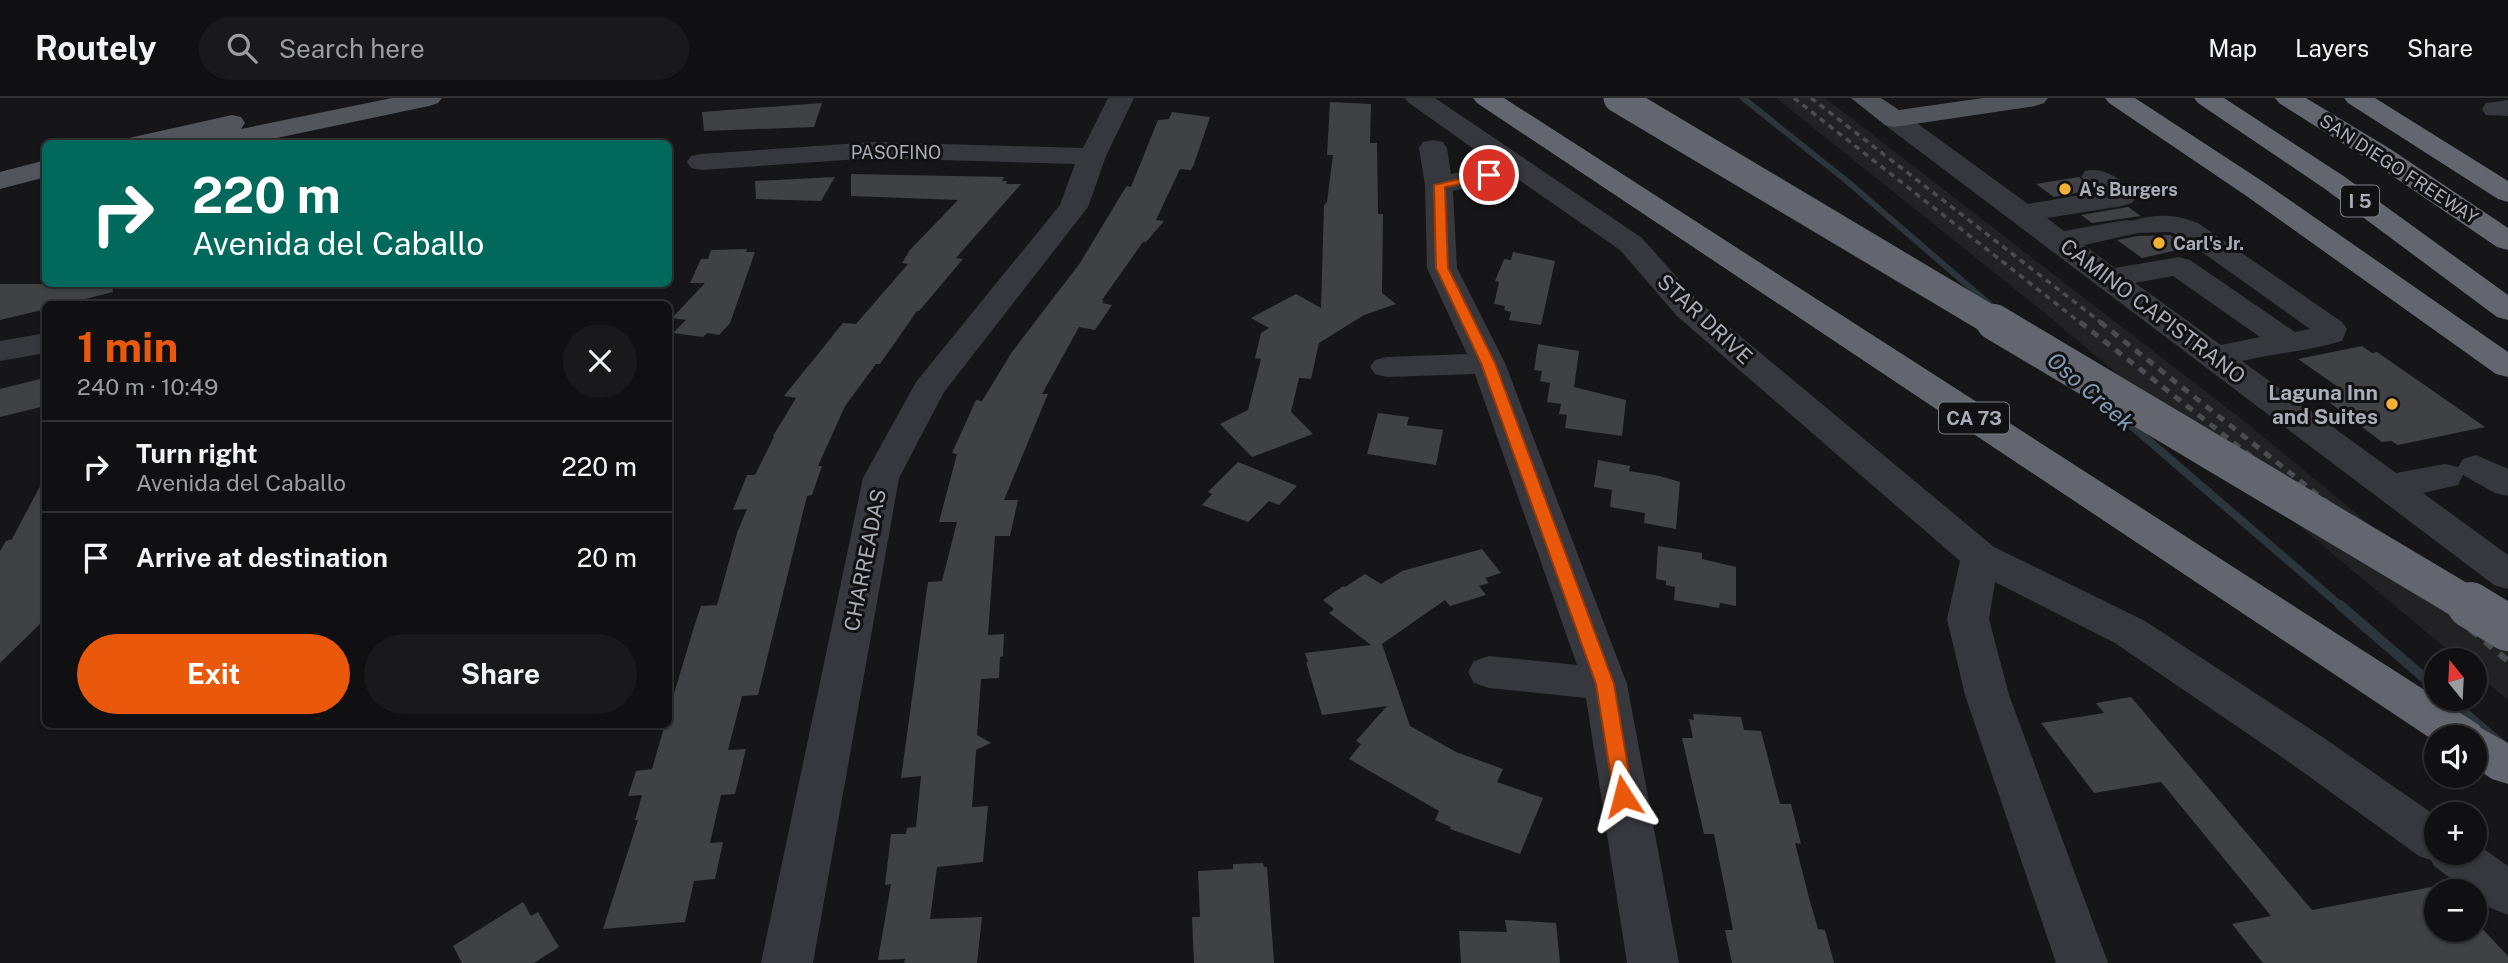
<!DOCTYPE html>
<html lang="en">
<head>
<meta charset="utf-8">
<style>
	:root { --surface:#101012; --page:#19191b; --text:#f1f3f6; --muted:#9c9d9f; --line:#303032; --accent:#ea580c }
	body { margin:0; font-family:"Public Sans",sans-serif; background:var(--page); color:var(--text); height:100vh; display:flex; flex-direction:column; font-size:26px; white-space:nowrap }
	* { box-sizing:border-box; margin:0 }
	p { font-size:23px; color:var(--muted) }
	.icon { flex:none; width:38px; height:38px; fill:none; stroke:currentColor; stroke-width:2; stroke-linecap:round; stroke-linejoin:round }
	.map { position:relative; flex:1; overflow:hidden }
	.drawer { position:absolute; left:42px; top:203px; width:630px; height:427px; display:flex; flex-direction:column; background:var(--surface); border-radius:10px; box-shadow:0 2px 5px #0004,0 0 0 2px var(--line) }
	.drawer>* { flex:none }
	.banner { position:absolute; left:42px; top:42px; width:630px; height:147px; border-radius:10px; box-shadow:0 2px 5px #0004,0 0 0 2px var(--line); background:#00695c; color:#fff; overflow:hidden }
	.needle { width:46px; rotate:342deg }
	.tools { position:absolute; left:2424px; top:550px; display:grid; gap:14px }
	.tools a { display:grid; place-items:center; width:63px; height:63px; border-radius:50%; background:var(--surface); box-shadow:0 2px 5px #0004,0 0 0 2px var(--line); font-size:35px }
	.pin { position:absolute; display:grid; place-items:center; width:60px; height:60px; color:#fff; margin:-30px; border:4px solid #fff; border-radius:50%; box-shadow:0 2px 7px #0007 }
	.me { position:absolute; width:77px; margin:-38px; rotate:351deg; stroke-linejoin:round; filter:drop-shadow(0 0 5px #0008) }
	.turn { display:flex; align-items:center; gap:24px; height:147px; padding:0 35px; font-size:32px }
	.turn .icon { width:91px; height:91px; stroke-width:2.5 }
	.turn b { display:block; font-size:49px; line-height:60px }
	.round { display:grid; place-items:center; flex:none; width:74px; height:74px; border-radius:37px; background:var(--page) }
	.summary { display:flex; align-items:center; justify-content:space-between; height:119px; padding:0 35px }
	h1 { font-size:42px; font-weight:700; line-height:52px; color:var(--accent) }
	.button { display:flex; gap:14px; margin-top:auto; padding:14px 35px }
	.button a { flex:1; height:80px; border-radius:42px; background:var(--accent); color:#fff; font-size:28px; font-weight:700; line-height:80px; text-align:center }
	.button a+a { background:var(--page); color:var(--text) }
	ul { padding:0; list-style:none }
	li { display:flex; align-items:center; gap:21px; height:91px; padding:0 35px; border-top:2px solid var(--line) }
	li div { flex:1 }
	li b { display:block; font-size:26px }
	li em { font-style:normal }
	header { display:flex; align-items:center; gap:42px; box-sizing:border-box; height:98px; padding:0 35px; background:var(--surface); border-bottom:2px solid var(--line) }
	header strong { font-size:33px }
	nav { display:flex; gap:38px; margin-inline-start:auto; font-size:24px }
	.search { width:490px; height:63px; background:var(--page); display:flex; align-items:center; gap:18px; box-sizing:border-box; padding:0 24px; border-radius:38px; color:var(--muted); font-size:26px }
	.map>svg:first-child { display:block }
	.built { fill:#222225 }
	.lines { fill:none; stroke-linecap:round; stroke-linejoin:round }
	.stream-far2 { stroke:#2c353c; stroke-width:6 }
	.stream-far1 { stroke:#2c353c; stroke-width:8 }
	.stream { stroke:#2c353c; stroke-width:10 }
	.building { fill:#404145 }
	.minor { fill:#37383d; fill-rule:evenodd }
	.major { fill:#53555c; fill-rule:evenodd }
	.highway { fill:#63666e; fill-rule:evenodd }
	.rail-far2 { stroke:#4a4c52; stroke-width:3.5; stroke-dasharray:6 5; stroke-linecap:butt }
	.rail-far1 { stroke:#4a4c52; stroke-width:5; stroke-dasharray:8 7; stroke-linecap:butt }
	.rail { stroke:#4a4c52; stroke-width:6; stroke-dasharray:10 9; stroke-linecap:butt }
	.highway-bridge-far2 { stroke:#63666e; stroke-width:29 }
	.highway-bridge-far1 { stroke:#63666e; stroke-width:36 }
	.highway-bridge { stroke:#63666e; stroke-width:46 }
	.route { fill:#ea580c; stroke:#983908; stroke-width:2 }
	.poi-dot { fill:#f2b134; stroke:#111113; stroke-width:2.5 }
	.labels { text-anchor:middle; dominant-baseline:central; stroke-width:6; stroke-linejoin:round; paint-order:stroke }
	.far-street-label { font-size:18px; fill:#a8adb8; stroke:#111113 }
	.far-poi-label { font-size:18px; font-weight:bold; fill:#a8adb8; stroke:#111113; text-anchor:start }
	.shield { fill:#111113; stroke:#7b7e86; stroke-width:2 }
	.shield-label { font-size:19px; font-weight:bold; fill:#a8adb8 }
	.street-label { font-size:21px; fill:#a8adb8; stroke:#111113 }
	.poi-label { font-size:21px; font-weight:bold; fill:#a8adb8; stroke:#111113; text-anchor:end }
	.water-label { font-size:23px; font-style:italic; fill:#7f9bb3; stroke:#111113 }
</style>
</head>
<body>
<header>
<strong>Routely</strong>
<div class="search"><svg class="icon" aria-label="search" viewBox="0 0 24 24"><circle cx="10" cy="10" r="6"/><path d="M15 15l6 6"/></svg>Search here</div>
<nav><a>Map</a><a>Layers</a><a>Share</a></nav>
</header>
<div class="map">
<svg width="2508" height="865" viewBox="0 0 2508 865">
	<rect width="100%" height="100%" fill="#161618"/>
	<path class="built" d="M 1776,0 L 1825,0 L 2249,327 L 2508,541 L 2508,602 L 2475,574 L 2474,562 L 2460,562 L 2035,207 Z"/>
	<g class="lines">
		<path class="stream-far2" d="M 1743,0 L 1848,84 L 1994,210"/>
		<path class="stream-far1" d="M 2119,317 L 2342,509"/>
		<path class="stream" d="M 2340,507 L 2436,590
			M 2447,600 L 2508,652"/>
	</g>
	<path class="building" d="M 1330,4 L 1371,6 L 1370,45 L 1377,45 L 1378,116 L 1383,116 L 1382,195 L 1396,206 L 1364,217 L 1319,245 L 1311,281 L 1299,280 L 1291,314 L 1313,336 L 1252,359 L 1220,326 L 1248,312 L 1261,261 L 1255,260 L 1261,235 L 1269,230 L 1251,220 L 1296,196 L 1321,210 L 1324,107 L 1327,104 L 1333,57 L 1327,57 Z
		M 822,5 L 814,29 L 704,33 L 702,14 Z
		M 1172,14 L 1210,19 L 1194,66 L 1191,72 L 1180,71 L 1156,122 L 1164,123 L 1146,144 L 1143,144 L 1102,202 L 1104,203 L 1102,205 L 1112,207 L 1095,232 L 1079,229 L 1042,296 L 1048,296 L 1004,402 L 1018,402 L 1010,438 L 995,438 L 988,537 L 1004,536 L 1003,558 L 1000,559 L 999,580 L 981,581 L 977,637 L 991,645 L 976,652 L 972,709 L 988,708 L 983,764 L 937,769 L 930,821 L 982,819 L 977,865 L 904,865 L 905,861 L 878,862 L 891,786 L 885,787 L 891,736 L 906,736 L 907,730 L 916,729 L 921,678 L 901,680 L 927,491 L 928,484 L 942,483 L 957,424 L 939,424 L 957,356 L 952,355 L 976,302 L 982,303 L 1012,254 L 1080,165 L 1124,92 L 1127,88 L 1131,89 L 1158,22 L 1169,21 Z
		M 851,76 L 1004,79 L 1002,83 L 1007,83 L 1006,86 L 1021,86 L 956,160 L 963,161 L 919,213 L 917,213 L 880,266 L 876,266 L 845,308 L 818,368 L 822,368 L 812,397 L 807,398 L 758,597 L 742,598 L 728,652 L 746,651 L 735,696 L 721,697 L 710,745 L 723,744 L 715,781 L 694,783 L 685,824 L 603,831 L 638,722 L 635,722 L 642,697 L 628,698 L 636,673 L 652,671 L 665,626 L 668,626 L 668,599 L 673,599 L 694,529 L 701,508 L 717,507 L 737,435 L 747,411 L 733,412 L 747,377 L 755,377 L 774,339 L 773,338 L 796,300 L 784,298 L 843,225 L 856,226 L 908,166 L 902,165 L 910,152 L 958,102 L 851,98 Z
		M 835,79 L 821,103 L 756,101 L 755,83 Z
		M 2079,79 L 2092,92 L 2054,99 L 2036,86 Z
		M 2128,109 L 2141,118 L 2092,125 L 2081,117 Z
		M 2170,137 L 2191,149 L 2142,160 L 2117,142 L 2138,138 Z
		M 747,151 L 746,154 L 755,154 L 730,225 L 719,237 L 707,235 L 703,239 L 673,235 L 686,222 L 672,220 L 705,185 L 690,185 L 701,161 L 708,161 L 711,152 Z
		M 1513,154 L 1555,163 L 1541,227 L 1509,222 L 1511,214 L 1504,212 L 1505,208 L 1494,206 L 1499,184 L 1495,183 L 1504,161 L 1511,162 Z
		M 0,186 L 112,186 L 113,194 L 65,206 L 46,206 L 46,211 L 0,222 Z
		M 1538,246 L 1579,253 L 1574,289 L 1626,302 L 1622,338 L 1565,330 L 1567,317 L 1559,316 L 1561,306 L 1547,304 L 1550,285 L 1540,283 L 1542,273 L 1534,272 Z
		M 2362,248 L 2372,255 L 2377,254 L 2485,329 L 2398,347 L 2391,343 L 2382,344 L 2318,296 L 2341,291 L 2298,261 Z
		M 44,280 L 41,309 L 0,319 L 0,291 Z
		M 1378,315 L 1409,319 L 1407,327 L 1443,332 L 1436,367 L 1367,356 Z
		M 1598,362 L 1630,368 L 1629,373 L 1660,378 L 1680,384 L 1676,431 L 1644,425 L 1645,415 L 1610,409 L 1612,392 L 1594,389 Z
		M 1238,364 L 1297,388 L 1279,407 L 1269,403 L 1248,424 L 1202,407 L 1212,396 L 1208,394 Z
		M 46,377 L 46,520 L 0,565 L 0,453 L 6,443 L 12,441 Z
		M 1658,448 L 1702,455 L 1702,461 L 1736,469 L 1736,508 L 1720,505 L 1719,510 L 1674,502 L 1675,489 L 1666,487 L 1666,483 L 1656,481 Z
		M 1482,451 L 1501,475 L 1485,480 L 1489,485 L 1479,488 L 1486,497 L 1450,508 L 1445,502 L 1382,546 L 1410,628 L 1456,654 L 1503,671 L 1497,684 L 1543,700 L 1520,756 L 1450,731 L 1451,729 L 1435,722 L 1439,713 L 1349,661 L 1361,646 L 1356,643 L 1387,608 L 1322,617 L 1306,564 L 1308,564 L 1305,555 L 1371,547 L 1329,515 L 1334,511 L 1323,502 L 1343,488 L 1345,489 L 1365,476 L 1381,486 L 1402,473 Z
		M 2131,599 L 2312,812 L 2442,787 L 2447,793 L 2436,793 L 2436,831 L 2474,831 L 2474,822 L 2508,858 L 2508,865 L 2263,865 L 2232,826 L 2271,818 L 2161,684 L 2094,695 L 2041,625 L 2104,615 L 2096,605 Z
		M 1693,616 L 1741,619 L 1744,632 L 1761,633 L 1780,706 L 1791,706 L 1801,746 L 1795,745 L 1809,800 L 1818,831 L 1825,832 L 1834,865 L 1732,865 L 1725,832 L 1733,832 L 1714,736 L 1704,736 L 1682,640 L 1693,640 L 1689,621 L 1694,622 Z
		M 1263,765 L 1264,769 L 1267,769 L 1274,865 L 1194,865 L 1192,819 L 1200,819 L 1198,773 L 1233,771 L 1233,766 Z
		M 523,804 L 531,818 L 538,814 L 559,849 L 534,865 L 462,865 L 453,848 Z
		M 1505,822 L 1556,825 L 1560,865 L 1461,865 L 1459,833 L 1507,834 Z"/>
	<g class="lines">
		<path class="minor" d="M 1108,0 L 1134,0 L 1106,58 L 1088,109 L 944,294 L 899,380 L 813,865 L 761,865 L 863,380 L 916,284 L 1060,107 L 1075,66 L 874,60 L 701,72 L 691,70 L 687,64 L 691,58 L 701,56 L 874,44 L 1083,50 Z
			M 1405,0 L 1435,0 L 1642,140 L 1699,204 L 1994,449 L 2145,523 L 2321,638 L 2436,718 L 2436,754 L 2474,754 L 2474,744 L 2508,768 L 2508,817 L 2491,810 L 2474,798 L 2474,793 L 2467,793 L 2434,768 L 2431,762 L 2419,758 L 2289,664 L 2115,545 L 1995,484 L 1989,521 L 2009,597 L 2108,865 L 2056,865 L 1965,597 L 1947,521 L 1960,463 L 1677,218 L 1620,152 L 1513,78 L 1453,93 L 1457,170 L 1505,265 L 1627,586 L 1679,865 L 1627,865 L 1586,600 L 1489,590 L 1474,585 L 1468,574 L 1474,563 L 1489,558 L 1577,567 L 1475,276 L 1387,279 L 1375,276 L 1370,269 L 1375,262 L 1387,259 L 1467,256 L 1427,170 L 1425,87 L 1419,50 L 1423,44 L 1433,42 L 1443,44 L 1447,50 L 1451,76 L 1495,66 L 1409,5 Z
			M 2508,2 L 2508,18 L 2486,17 L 2482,11 L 2486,5 Z
			M 1894,13 L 1903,15 L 2028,106 L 2098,94 L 2081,79 L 2085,73 C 2104,68 2126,83 2136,99 L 2132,105 L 2122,108 L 2047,120 L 2064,133 L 2126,122 C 2134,124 2139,120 2148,119 C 2167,116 2180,118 2198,125 L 2342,224 L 2347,231 L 2342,243 C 2309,253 2276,255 2242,263 L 2396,375 L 2445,366 L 2458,369 L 2463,361 L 2476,357 L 2508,371 L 2508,398 L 2495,395 L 2463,377 L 2458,387 L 2423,395 L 2508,457 L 2508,491 L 2494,487 L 1885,27 L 1881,21 L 1885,15 ZM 2170,134 L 2178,137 L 2310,231 L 2295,234 L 2190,162 L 2179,159 L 2115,170 L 2084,147 L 2138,135 ZM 2173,178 L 2260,239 L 2221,247 L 2135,185 Z
			M 46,235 L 46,255 L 0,263 L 0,243 Z"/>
		<path class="major" d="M 392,0 L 442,0 L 438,5 L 429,8 L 248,46 L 194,46 L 197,41 L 177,46 L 126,46 L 129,40 L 232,17 L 241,19 L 245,25 L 241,31 L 236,32 Z
			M 1851,0 L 1881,0 L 1899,12 L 1983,0 L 2048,0 L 2044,5 L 2035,8 L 1894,29 L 1885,27 Z
			M 46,62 L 46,79 L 0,91 L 0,74 Z"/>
		<path class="highway" d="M 1473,0 L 1504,0 L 2479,627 L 2481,630 L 2508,645 L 2508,686 L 2492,681 L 2474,669 L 2474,639 L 2436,639 L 2436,644 L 1477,5 Z
			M 2105,0 L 2135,0 L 2265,85 L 2508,254 L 2508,279 L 2496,276 L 2245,97 L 2109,5 Z
			M 2194,0 L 2224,0 L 2345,79 L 2508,197 L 2508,222 L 2497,219 L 2325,91 L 2198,5 Z
			M 2275,0 L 2306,0 L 2392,52 L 2508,130 L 2508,152 L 2497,149 L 2372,64 L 2279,5 Z
			M 2344,0 L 2375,0 L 2508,83 L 2508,104 L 2498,101 L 2348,5 Z"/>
		<path class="rail-far2" d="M 1794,0 L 2082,226
			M 1811,0 L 2103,226"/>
		<path class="rail-far1" d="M 2080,224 L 2443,509
			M 2100,224 L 2459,509"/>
		<path class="rail" d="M 2441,507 L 2508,563
			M 2457,507 L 2508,548"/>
		<path class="highway-bridge-far2" d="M 1618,0 L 1997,226"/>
		<path class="highway-bridge-far1" d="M 1994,224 L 2472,509"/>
		<path class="highway-bridge" d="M 2470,507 L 2508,530"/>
	</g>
	<path class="route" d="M 1489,74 L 1494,75 L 1494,80 L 1445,89 L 1448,170 L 1495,265 L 1614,586 L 1633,698 L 1630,703 L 1623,706 L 1617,703 L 1614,698 L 1596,586 L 1481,265 L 1436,170 L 1434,87 Z"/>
	<g class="poi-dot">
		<circle cx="2065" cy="91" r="7"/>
		<circle cx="2159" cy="145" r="7"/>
		<circle cx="2392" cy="306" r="7"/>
	</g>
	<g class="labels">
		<g class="far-street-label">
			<text x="896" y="54">PASOFINO</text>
			<text transform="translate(2399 71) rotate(33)">SAN DIEGO FREEWAY</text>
		</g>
		<g class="far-poi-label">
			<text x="2079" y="91">A's Burgers</text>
			<text x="2173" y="145">Carl's Jr.</text>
		</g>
		<g class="shield">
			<rect x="2341" y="87.5" width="38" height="31" rx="5"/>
			<rect x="1939" y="304.5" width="70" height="31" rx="5"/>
		</g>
		<g class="shield-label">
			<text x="2360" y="103">I 5</text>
			<text x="1974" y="320">CA 73</text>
		</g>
		<g class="street-label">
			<text transform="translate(2153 213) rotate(37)">CAMINO CAPISTRANO</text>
			<text transform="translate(1705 221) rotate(43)">STAR DRIVE</text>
			<text transform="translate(865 462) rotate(-79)">CHARREADAS</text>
		</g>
		<g class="poi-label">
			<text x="2378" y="294">Laguna Inn<tspan x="2378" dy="24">and Suites</tspan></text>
		</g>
		<g class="water-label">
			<text transform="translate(2091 293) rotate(41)">Oso Creek</text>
		</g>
	</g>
</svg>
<div class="tools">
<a><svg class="needle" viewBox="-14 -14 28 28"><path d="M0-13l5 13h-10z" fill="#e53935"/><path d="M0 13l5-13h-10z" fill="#9c9d9f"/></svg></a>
<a><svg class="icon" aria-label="sound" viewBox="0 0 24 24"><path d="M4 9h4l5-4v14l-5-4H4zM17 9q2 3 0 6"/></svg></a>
<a>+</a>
<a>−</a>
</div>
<div class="pin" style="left:1489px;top:77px;background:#d93025"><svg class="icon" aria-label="arrive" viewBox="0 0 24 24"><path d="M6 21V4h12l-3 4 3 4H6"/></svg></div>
<svg class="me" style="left:1623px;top:698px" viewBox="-20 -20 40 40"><path d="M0-17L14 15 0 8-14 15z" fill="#ea580c" stroke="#fff" stroke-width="4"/></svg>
<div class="banner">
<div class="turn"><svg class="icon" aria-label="right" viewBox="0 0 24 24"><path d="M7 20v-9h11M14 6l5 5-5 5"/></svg><div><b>220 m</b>Avenida del Caballo</div></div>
</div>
<section class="drawer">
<div class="summary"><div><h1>1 min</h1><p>240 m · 10:49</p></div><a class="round"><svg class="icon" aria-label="close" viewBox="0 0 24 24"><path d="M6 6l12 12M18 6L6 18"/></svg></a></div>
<ul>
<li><svg class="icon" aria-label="right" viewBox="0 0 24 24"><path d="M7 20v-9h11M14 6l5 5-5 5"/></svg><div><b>Turn right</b><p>Avenida del Caballo</p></div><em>220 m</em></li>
<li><svg class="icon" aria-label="arrive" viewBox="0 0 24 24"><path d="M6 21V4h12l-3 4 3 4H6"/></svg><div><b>Arrive at destination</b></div><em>20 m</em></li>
</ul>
<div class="button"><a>Exit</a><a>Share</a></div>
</section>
</div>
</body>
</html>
